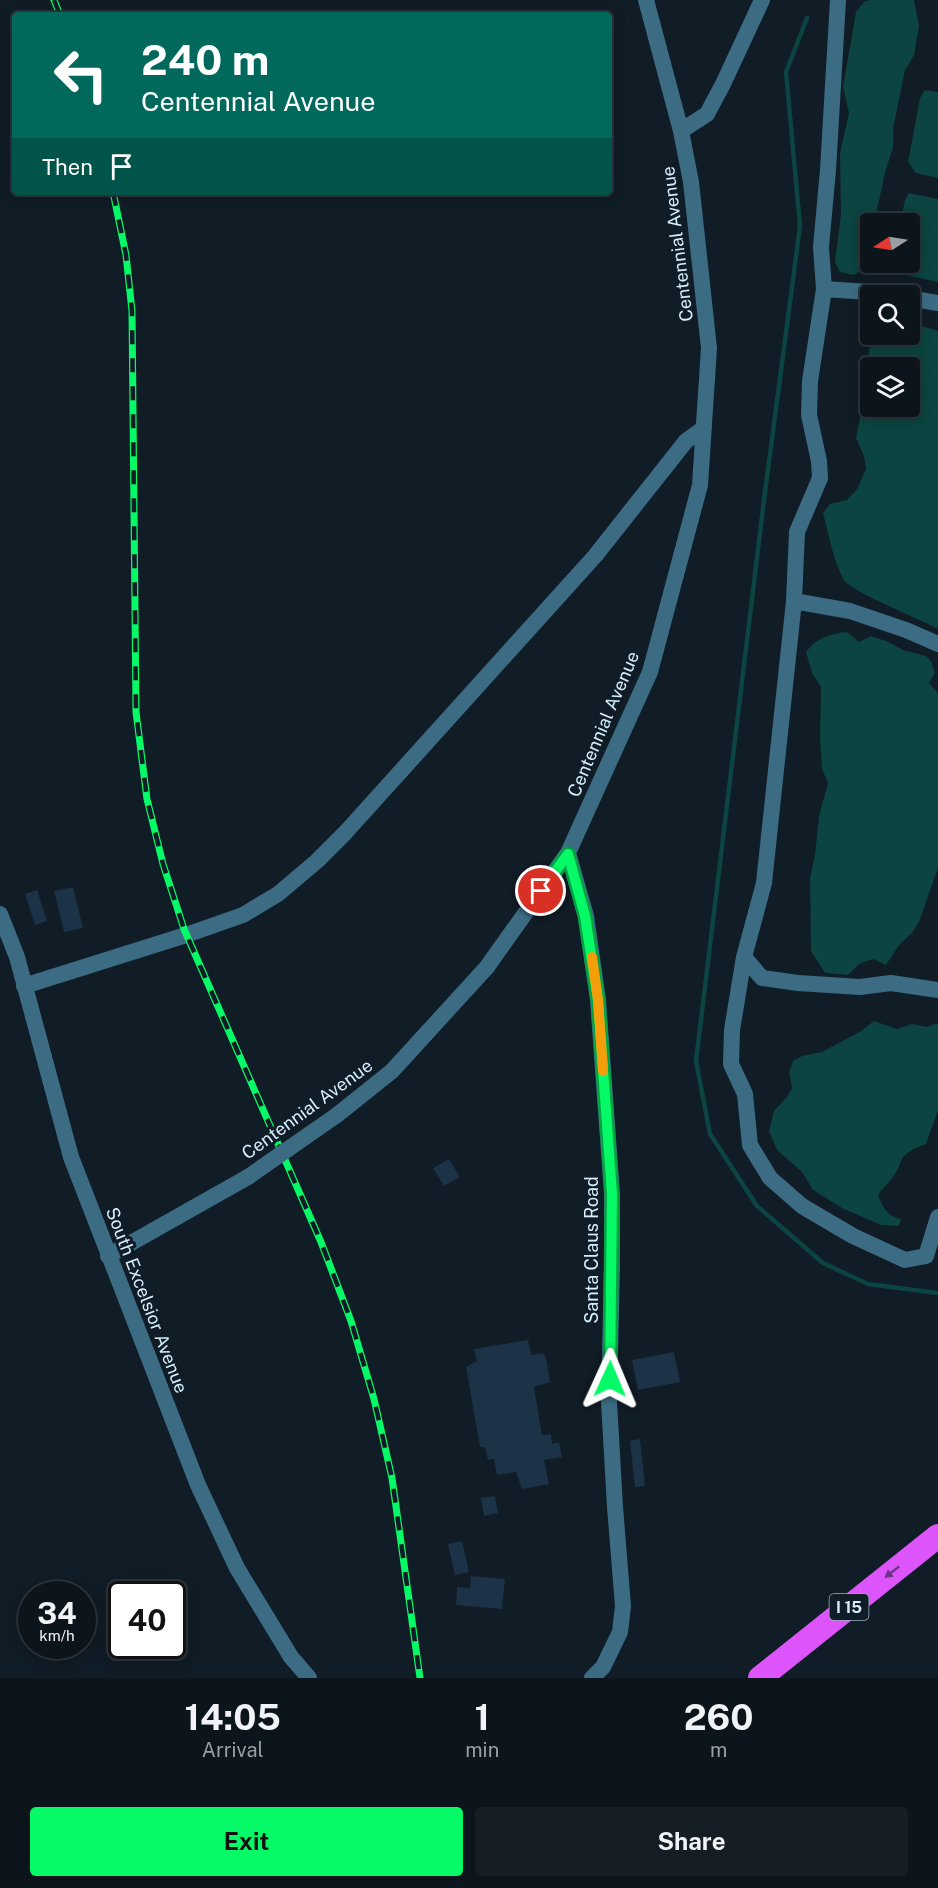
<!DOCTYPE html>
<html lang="en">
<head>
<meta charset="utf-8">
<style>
	:root { --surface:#0c151c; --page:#151e25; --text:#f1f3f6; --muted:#9a9fa3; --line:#2c343b; --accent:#06fa67 }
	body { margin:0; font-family:"Public Sans",sans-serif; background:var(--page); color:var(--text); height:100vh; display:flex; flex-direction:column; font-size:22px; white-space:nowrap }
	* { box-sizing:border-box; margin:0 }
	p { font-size:20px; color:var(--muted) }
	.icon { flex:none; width:33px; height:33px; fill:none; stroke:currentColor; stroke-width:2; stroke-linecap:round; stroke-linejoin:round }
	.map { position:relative; height:1678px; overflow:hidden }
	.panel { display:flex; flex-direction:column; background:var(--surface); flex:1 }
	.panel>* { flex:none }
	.banner { position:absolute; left:12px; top:12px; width:600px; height:183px; border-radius:6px; box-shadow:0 3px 15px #0003,0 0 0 2px var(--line); background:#00695c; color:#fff; overflow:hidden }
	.needle { width:39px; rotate:258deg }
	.controls { position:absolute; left:860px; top:213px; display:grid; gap:12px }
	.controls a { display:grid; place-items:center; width:60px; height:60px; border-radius:6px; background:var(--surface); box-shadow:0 3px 15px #0003,0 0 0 2px var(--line); font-size:30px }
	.speed { position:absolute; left:18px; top:1581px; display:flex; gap:12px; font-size:30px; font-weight:700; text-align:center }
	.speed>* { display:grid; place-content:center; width:78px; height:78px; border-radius:50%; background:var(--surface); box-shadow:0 3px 15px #0003,0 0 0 2px var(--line); line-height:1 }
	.speed small { font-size:15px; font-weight:400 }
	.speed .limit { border:3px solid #111; border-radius:9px; background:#fff; color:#111 }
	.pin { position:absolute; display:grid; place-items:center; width:51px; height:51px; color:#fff; margin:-26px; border:3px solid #fff; border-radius:50%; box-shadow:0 2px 6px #0007 }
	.me { position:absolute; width:66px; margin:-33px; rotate:1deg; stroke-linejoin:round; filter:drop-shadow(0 0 4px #0008) }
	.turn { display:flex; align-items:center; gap:21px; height:126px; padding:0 30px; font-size:27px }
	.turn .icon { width:78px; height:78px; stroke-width:2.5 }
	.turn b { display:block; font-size:42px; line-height:51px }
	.then { display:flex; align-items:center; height:57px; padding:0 30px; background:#0003; gap:12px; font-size:22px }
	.eta { display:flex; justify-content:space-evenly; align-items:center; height:102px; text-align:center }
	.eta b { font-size:36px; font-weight:700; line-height:42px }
	.cta { display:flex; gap:12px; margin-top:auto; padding:12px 30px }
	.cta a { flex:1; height:69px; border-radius:6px; background:var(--accent); color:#111; font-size:24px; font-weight:700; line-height:69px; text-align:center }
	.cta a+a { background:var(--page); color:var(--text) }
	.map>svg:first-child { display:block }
	.water { fill:#0b4440; fill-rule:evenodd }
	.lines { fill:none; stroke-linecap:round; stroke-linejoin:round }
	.stream { stroke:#0b4440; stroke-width:4.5 }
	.building { fill:#1c3247 }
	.minor { stroke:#3c6c84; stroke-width:16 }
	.highway { stroke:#dd54fb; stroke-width:24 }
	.rail-casing { stroke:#06fa67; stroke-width:7 }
	.rail { stroke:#101c26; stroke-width:4.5; stroke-dasharray:14; stroke-linecap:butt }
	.minor-bridge { stroke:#3c6c84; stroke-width:16 }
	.oneway { fill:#6c3586 }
	.route-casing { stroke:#04a243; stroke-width:15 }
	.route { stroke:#06fa67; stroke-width:10 }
	.slow { stroke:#f59e0b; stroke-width:10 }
	.labels { text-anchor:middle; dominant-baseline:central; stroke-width:6; stroke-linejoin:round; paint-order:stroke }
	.shield { fill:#101c26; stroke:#9bafbd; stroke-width:1.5 }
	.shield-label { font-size:16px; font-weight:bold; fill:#d6eefe }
	.street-label { font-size:18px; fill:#d6eefe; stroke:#101c26 }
</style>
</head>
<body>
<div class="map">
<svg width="938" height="1678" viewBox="0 0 938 1678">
	<rect width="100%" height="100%" fill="#101c26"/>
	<path class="water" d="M 869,0 L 914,0 L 919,26 L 914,55 L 905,70 L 893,129 L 893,148 L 886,169 L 874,223 L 870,224 L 870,241 L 863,269 L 854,275 L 840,272 L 835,262 L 841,214 L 840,153 L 849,113 L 843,87 L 856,12 L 864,2 Z
		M 925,90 L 938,92 L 938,178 L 916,173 L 908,162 L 920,98 Z
		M 909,193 L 938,199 L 938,282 C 921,278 908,277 892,269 L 893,263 L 909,262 L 909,224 L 900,223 L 905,200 Z
		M 909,322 L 938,331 L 938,629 C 920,619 852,592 844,580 C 833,561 829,535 823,513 L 830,504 L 847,500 L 857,489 L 866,469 L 864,456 L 856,438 L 866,388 L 869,349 L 874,343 L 885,342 L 891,335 L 909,334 ZM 870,368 L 909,368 L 909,406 L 870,406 Z
		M 847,632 L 859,642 L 871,636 L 886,641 L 903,650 L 926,656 L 931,661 L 935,673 L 929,683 L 938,693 L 938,868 L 919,922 L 912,933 L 899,945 L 886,965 L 873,959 L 859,964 L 848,975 L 825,973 L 811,951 L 810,878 L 815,855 L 819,816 L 828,783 L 822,769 L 820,737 L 821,687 L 812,673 L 806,652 C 816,638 829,634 847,632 Z
		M 874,1021 L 897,1029 L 912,1024 L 927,1027 L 938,1023 L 938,1110 L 926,1144 C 893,1156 907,1160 890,1181 C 885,1187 881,1189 878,1196 C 884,1209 887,1216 901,1219 L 899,1226 L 881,1225 L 842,1208 L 813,1190 L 802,1172 L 777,1150 L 769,1131 L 774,1111 L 787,1097 L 792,1088 L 789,1072 L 793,1061 L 802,1056 L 822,1052 L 861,1031 Z"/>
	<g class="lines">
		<path class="stream" d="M 807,18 L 786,72 L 800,226 L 764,500 L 696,1061 L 710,1134 L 757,1206 L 823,1263 L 868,1284 L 938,1293"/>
	</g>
	<path class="building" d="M 73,887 L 83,928 L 64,932 L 54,891 Z
		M 37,890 L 47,921 L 35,925 L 25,894 Z
		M 449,1159 L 460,1177 L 444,1186 L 433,1168 Z
		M 528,1340 L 531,1355 L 543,1353 L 546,1358 L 550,1382 L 534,1387 L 542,1435 L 551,1434 L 552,1444 L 559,1442 L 562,1457 L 544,1460 L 549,1484 L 522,1489 L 516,1472 L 497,1475 L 494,1459 L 488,1460 L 485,1447 L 480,1447 L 466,1367 L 477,1361 L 474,1349 Z
		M 674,1352 L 680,1382 L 638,1390 L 632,1360 Z
		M 640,1439 L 645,1486 L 635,1487 L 630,1441 Z
		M 495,1496 L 498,1513 L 484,1516 L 481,1498 Z
		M 462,1541 L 469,1572 L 455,1575 L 448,1544 Z
		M 471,1576 L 505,1579 L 502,1609 L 456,1605 L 457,1587 L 470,1588 Z"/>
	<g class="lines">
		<path class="minor" d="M 838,0 L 828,170 L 821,247 L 824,289 L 810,381 L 809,415 L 819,461 L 820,478 L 797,532 L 794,601 L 764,883 L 744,957 L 732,1030 L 731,1064 L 745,1094 L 750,1145 L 770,1178 L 802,1206 L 853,1236 L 905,1260 L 926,1256 L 938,1217
			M 681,131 L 707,114 L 723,84 L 762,0
			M 824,289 L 869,292 L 893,296
			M 909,298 L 938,303
			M 794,601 L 850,611 L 906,630 L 938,644
			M 568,853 L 586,916 L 598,1000 L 612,1194 L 612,1266 L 609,1402 L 615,1507 L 623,1606 L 620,1632 L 603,1667 L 592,1678
			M 0,914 L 17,957 L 71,1157 L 198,1485 L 237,1568 L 291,1657 L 309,1678
			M 744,957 L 762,978 L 798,983 L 860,987 L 891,983 L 938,990
			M 24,986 L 186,935 L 243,915 L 278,894 L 317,861 L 345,833 L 595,556 L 686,441 L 704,428
			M 337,1115 L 392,1071 L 487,967 L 568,853 L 650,672 L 700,485 L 709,348 L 691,182 L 681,131 L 646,0
			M 108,1256 L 248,1177"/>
		<path class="highway" d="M 760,1678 L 938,1536"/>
		<g class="rail-casing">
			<path id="rail" d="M 54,0 L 60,15
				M 113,192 L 126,255 L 132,311 L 136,712 L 147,799 L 163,864 L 184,929 L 321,1242 L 351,1321 L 374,1399 L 392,1478 L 420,1678"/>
		</g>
		<use href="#rail" class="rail"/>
		<path class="minor-bridge" d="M 248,1177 L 337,1115"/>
	</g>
	<defs><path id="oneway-solid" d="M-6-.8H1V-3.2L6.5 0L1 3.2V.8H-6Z" transform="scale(1.5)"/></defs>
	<use class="oneway" href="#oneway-solid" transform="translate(892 1572) rotate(142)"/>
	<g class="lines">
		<g class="route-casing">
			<path id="route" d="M 541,891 L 568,854 L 585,916 L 598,1000 L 612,1194 L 610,1379"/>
		</g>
		<use href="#route" class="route"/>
		<path class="slow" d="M 592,957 L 598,1000 L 603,1071"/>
	</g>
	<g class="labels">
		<rect class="shield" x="829.5" y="1594" width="39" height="26" rx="4.5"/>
		<g class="shield-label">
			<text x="849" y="1607">I 15</text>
		</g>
		<g class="street-label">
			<text transform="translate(677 244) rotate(-97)">Centennial Avenue</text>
			<text transform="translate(603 724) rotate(-67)">Centennial Avenue</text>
			<text transform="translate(307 1109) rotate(-36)">Centennial Avenue</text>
			<text transform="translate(591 1250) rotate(-90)">Santa Claus Road</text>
			<text transform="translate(147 1300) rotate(69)">South Excelsior Avenue</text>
		</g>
	</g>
</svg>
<div class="controls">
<a><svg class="needle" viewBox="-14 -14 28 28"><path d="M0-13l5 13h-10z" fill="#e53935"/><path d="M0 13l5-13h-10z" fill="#9a9fa3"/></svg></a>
<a><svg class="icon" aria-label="search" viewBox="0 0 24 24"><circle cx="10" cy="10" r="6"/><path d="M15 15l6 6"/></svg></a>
<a><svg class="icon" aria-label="layers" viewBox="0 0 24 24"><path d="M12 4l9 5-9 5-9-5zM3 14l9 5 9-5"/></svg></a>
</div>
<div class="speed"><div>34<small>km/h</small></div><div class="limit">40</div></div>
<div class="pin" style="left:541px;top:891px;background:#d93025"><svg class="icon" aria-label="arrive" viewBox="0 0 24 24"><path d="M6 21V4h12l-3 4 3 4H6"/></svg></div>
<svg class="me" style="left:610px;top:1379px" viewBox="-20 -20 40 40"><path d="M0-17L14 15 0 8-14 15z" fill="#06fa67" stroke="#fff" stroke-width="4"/></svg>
<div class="banner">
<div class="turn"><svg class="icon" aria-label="left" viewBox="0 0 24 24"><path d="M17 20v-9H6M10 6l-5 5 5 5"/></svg><div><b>240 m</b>Centennial Avenue</div></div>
<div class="then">Then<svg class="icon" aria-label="arrive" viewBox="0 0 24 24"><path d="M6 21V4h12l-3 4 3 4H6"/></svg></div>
</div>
</div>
<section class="panel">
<div class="eta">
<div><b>14:05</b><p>Arrival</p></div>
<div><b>1</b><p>min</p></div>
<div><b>260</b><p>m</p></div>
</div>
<div class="cta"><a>Exit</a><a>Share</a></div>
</section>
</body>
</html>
